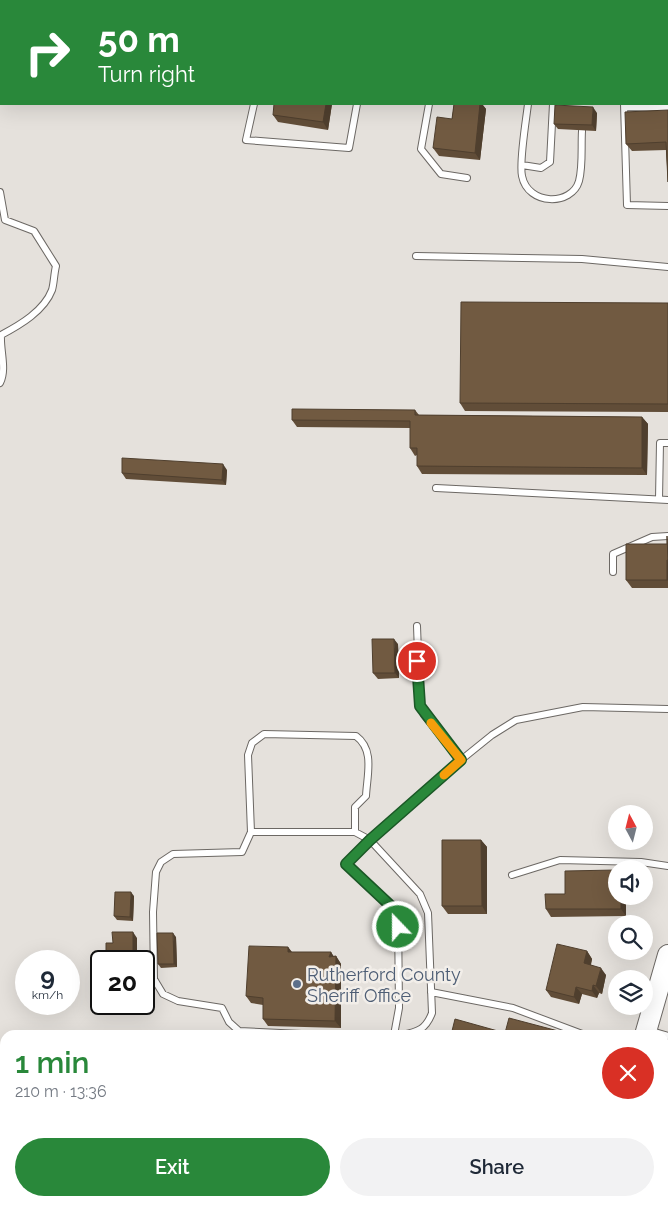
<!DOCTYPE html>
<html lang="en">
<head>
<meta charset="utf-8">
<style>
	:root { --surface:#fff; --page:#f2f2f3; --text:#1f2937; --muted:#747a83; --accent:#29883a }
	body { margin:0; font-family:Raleway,sans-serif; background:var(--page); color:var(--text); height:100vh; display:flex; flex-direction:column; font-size:19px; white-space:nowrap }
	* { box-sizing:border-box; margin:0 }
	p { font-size:16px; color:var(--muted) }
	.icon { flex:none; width:28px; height:28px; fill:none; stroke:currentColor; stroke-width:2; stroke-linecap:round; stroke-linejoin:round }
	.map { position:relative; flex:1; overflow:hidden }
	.details { position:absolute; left:0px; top:1030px; width:669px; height:176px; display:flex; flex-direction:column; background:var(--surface); border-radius:15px 15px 0 0; box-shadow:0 5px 20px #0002 }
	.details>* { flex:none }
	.hud { position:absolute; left:0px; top:0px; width:669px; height:105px; box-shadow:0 5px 20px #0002; background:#29883a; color:#fff; overflow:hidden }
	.needle { width:32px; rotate:353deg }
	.fabs { position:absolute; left:608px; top:805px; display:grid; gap:10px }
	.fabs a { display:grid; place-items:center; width:45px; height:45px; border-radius:50%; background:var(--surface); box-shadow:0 5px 20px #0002; font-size:25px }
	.speed { position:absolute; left:15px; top:950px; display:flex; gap:10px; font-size:25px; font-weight:700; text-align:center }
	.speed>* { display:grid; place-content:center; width:65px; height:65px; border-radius:50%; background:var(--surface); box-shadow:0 5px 20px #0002; line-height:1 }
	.speed small { font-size:12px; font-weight:400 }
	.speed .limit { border:2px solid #111; border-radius:8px; background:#fff; color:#111 }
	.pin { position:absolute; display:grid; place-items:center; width:42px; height:42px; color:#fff; margin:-21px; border:2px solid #fff; border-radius:50%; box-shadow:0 1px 5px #0007 }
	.me { position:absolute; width:55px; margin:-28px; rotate:338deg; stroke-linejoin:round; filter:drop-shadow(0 0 4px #0008) }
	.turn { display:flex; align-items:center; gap:18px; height:105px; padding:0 15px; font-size:22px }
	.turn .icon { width:65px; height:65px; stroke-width:2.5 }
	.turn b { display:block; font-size:35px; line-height:42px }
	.round { display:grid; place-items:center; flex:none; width:52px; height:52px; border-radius:26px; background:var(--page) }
	.head { display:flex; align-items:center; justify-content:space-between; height:85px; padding:0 15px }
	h1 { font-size:30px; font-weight:600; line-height:38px; color:var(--accent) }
	.action { display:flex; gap:10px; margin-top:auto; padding:10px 15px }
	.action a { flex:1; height:58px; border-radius:30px; background:var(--accent); color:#fff; font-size:20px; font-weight:600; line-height:58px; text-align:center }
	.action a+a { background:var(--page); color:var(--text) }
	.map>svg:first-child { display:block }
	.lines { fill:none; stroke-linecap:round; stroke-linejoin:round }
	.service-casing { stroke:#6c6864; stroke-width:8 }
	.minor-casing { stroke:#6c6864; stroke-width:14 }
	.primary-casing { stroke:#6c6864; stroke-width:22 }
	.service { stroke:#fff; stroke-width:6 }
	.minor { stroke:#fff; stroke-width:12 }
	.primary { stroke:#fff; stroke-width:20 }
	.wall { fill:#614d38 }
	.shaded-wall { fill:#4f3f2e }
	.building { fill:#715a41; stroke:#4f3f2e }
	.route-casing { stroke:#1b5826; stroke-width:12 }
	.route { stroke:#29883a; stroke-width:9 }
	.slow { stroke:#f59e0b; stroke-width:9 }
	.service-dot { fill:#5c6f8a; stroke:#f2eee9; stroke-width:2 }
	.labels { text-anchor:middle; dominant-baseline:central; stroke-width:5; stroke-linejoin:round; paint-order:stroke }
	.service-label { font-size:18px; fill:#4e5e75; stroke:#f2eee9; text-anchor:start }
</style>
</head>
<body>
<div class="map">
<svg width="668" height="1206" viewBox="0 0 668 1206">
	<rect width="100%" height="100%" fill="#e5e1dc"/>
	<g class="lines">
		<g class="service-casing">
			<path id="service" d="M 416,0 L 416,1
				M 648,1 L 649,0
				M 254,104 L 246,140 L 349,148 L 357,104
				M 429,104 L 421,149 L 441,174 L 467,178
				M 528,104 C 526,121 519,162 522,176 C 528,206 572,206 579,181 C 583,166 581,147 582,131
				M 624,104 L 627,205 L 668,206
				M 625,107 L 668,108
				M 522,165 L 541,168 L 550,162 L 553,104
				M 0,192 L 5,220 L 34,231 L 56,266 C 54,274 54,283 52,290 C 44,311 20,325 1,335 C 0,351 7,369 0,383
				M 416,256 L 582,259 L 668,267
				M 436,488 L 668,500
				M 659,499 L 660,443 L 668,443
				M 613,572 L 613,554 L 652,537 L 668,536
				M 417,626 L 420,706 L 424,715 L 461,760
				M 251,832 L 355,832 L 355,807 L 366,796 C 367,775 375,750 356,736 L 264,734 L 252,743 L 248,755 L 251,832 L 242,852 L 173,854 L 161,862 L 156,872 L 153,912 L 154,979 L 163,994 L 178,1001 L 222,1008 L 229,1022 L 239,1031 L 323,1035
				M 355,832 L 370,840 L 346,864 L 398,915 L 399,1008 L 394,1035
				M 512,875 L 560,860 L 641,862 L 668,866
				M 431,992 L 513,1008 L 585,1035
				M 648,1030 L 668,1036
				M 402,1035 C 418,1032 426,1029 432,1013 L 428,913 L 420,894 L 370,840 L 461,760 L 492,735 L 516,720 L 583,707 L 668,709
				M 664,1110 L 668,1111
				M 78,1201 L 78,1206
				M 172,1201 L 172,1206
				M 324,1201 L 324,1206
				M 245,1206 L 245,1201
				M 349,1206 L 349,1201
				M 548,1206 L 551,1201
				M 639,1206 L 641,1201"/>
		</g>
		<g class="minor-casing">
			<path id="minor" d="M 0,1101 L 3,1206"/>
		</g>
		<g class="primary-casing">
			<path id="primary" d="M 645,1035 L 668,955
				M 592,1206 L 594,1201"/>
		</g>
		<use href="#service" class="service"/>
		<use href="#minor" class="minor"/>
		<use href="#primary" class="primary"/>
	</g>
	<path class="wall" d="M 332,104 L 328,130 L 278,122 L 273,115 Z
		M 454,104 L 482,104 L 486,109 L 480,160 L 439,156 L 433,148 L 452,119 Z
		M 668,110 L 668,182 L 666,150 L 632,151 L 626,144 Z
		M 597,113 L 596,131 L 558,129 L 554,124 Z
		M 668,303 L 668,412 L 465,411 L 460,403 Z
		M 415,410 L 419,415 L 642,417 L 648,424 L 647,475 L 422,474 L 417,466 L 417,455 L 415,456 L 410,448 L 410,428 L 297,427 L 292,420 Z
		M 227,470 L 226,485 L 126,479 L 122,473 Z
		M 668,536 L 668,588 L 632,588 L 626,580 L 667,544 Z
		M 398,644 L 399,678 L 378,679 L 373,673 Z
		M 481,840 L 487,847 L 487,914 L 448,914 L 442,906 Z
		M 565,894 L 626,896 L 626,916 L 551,917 L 546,909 Z
		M 134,896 L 133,921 L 117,920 L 114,916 Z
		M 176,937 L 177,967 L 161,968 L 158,964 Z
		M 288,947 L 292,952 L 331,952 L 333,956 L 336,956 L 341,964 L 341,1028 L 268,1026 L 263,1019 L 263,1005 L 251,1003 L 246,996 Z
		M 587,951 L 592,959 L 591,965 L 606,975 L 602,994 L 599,993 L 597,998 L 582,994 L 579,1004 L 551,997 L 546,990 Z
		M 664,1133 L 668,1134 L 668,1193 L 664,1192 Z
		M 35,1201 L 56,1201 L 65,1206 L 43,1206 Z
		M 89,1201 L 103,1201 L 94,1206 L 92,1206 Z
		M 136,1201 L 158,1201 L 162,1206 L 145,1206 Z
		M 203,1201 L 220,1201 L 222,1204 L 219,1206 L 195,1206 Z
		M 527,1201 L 539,1201 L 538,1205 Z"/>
	<path class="shaded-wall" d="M 326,104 L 332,104 L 328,130 L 323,122 Z
		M 480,104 L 482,104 L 486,109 L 480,160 L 475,153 Z
		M 593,107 L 597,113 L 596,131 L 592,125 Z
		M 642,417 L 648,424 L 647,475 L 642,468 Z
		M 223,464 L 227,470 L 226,485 L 222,480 Z
		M 667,560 L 668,562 L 668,581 L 667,580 Z
		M 394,639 L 398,644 L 399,678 L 395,673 Z
		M 481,840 L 487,847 L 487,914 L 482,906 Z
		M 131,892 L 134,896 L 133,921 L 130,917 Z
		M 621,896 L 626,896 L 626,916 L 621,909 Z
		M 133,932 L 137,938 L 137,961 L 133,961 Z
		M 173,933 L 176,937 L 177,967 L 174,964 Z
		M 288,947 L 293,954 L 288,952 Z
		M 587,951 L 592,959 L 589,971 L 584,963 Z
		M 331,952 L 336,960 L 336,956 L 341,964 L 341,1028 L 335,1021 L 329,957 Z
		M 601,968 L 606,975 L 602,994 L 596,986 Z
		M 593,985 L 599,993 L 597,998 L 592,991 Z
		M 576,987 L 582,994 L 579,1004 L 574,997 Z
		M 284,1201 L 285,1201 L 288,1206 L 285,1206 Z
		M 160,1202 L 162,1206 L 157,1206 Z"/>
	<path class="building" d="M 338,0 L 389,0 L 389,1 L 338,1 Z
		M 430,0 L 441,0 L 441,1 L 430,1 Z
		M 453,0 L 463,0 L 463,1 L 453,1 Z
		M 474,0 L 484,0 L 484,1 L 474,1 Z
		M 497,0 L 512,0 L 512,1 L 497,1 Z
		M 593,0 L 623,0 L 623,1 L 593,1 Z
		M 274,104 L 326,104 L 323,122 L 273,115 Z
		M 454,104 L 480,104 L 475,153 L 433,148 L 437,117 L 452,119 Z
		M 555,105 L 593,107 L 592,125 L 554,124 Z
		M 668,110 L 668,182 L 666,142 L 626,144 L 625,112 Z
		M 461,302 L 668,303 L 668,404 L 460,403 Z
		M 292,409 L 415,410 L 415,415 L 642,417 L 642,468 L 417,466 L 417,448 L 410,448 L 410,421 L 292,420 Z
		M 122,458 L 223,464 L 222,480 L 122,473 Z
		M 667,536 L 668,560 L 667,560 L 667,580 L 626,580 L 626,544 L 667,544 Z
		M 372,639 L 394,639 L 395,673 L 373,673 Z
		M 442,840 L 481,840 L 482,906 L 442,906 Z
		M 616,870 L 616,896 L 621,896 L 621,909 L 546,909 L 545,894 L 565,894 L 565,871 Z
		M 115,892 L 131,892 L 130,917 L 114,916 Z
		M 112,932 L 133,932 L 133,961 L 106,961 L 106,943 L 113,943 Z
		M 157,933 L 173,933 L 174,964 L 158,964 Z
		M 557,944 L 587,951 L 584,963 L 601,968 L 596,986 L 593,985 L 592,991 L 576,987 L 574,997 L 546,990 Z
		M 249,946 L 288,947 L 288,952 L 331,952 L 329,957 L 336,956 L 335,1021 L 263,1019 L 263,998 L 246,996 Z
		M 509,1018 L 562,1032 L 561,1035 L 451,1035 L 455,1019 L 505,1033 Z
		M 664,1133 L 668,1134 L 668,1187 L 664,1186 Z
		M 39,1201 L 56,1201 L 65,1206 L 47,1206 Z
		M 115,1201 L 118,1206 L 107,1206 Z
		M 141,1201 L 158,1201 L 160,1202 L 157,1206 L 150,1206 Z
		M 203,1201 L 218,1201 L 210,1206 L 195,1206 Z
		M 284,1201 L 285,1206 L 250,1206 L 250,1202 Z
		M 462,1201 L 478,1206 L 461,1206 Z"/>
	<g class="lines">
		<g class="route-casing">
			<path id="route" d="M 398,927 L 398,915 L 394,909 L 346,864 L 370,840 L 461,760 L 420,706 L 417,661"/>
		</g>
		<use href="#route" class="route"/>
		<path class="slow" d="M 431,723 L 461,760 L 444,775"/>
	</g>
	<circle class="service-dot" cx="297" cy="984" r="5"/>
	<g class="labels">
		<g class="service-label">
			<text x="307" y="974">Rutherford County<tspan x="307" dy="21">Sheriff Office</tspan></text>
		</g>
	</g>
</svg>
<div class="fabs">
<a><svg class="needle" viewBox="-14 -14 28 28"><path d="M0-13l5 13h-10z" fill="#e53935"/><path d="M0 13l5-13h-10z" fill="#747a83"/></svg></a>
<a><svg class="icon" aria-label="sound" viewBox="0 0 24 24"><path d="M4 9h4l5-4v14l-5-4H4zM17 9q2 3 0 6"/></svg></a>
<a><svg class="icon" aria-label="search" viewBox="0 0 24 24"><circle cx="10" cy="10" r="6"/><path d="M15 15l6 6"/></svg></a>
<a><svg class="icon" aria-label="layers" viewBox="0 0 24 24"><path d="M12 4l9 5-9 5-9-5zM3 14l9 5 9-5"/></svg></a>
</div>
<div class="speed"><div>9<small>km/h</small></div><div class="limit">20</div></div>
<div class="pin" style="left:417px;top:661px;background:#d93025"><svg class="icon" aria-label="arrive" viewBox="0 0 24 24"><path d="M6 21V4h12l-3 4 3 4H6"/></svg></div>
<svg class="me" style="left:398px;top:927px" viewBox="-20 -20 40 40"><circle r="17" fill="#29883a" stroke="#fff" stroke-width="3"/><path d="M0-11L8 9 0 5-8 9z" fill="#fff"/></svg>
<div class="hud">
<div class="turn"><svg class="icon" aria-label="right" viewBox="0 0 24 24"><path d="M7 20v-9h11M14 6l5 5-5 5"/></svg><div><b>50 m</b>Turn right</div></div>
</div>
<section class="details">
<div class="head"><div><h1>1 min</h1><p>210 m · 13:36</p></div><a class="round" style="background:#d93025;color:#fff"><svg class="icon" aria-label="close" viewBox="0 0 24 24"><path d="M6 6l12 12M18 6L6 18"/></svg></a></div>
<div class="action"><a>Exit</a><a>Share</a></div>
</section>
</div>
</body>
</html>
